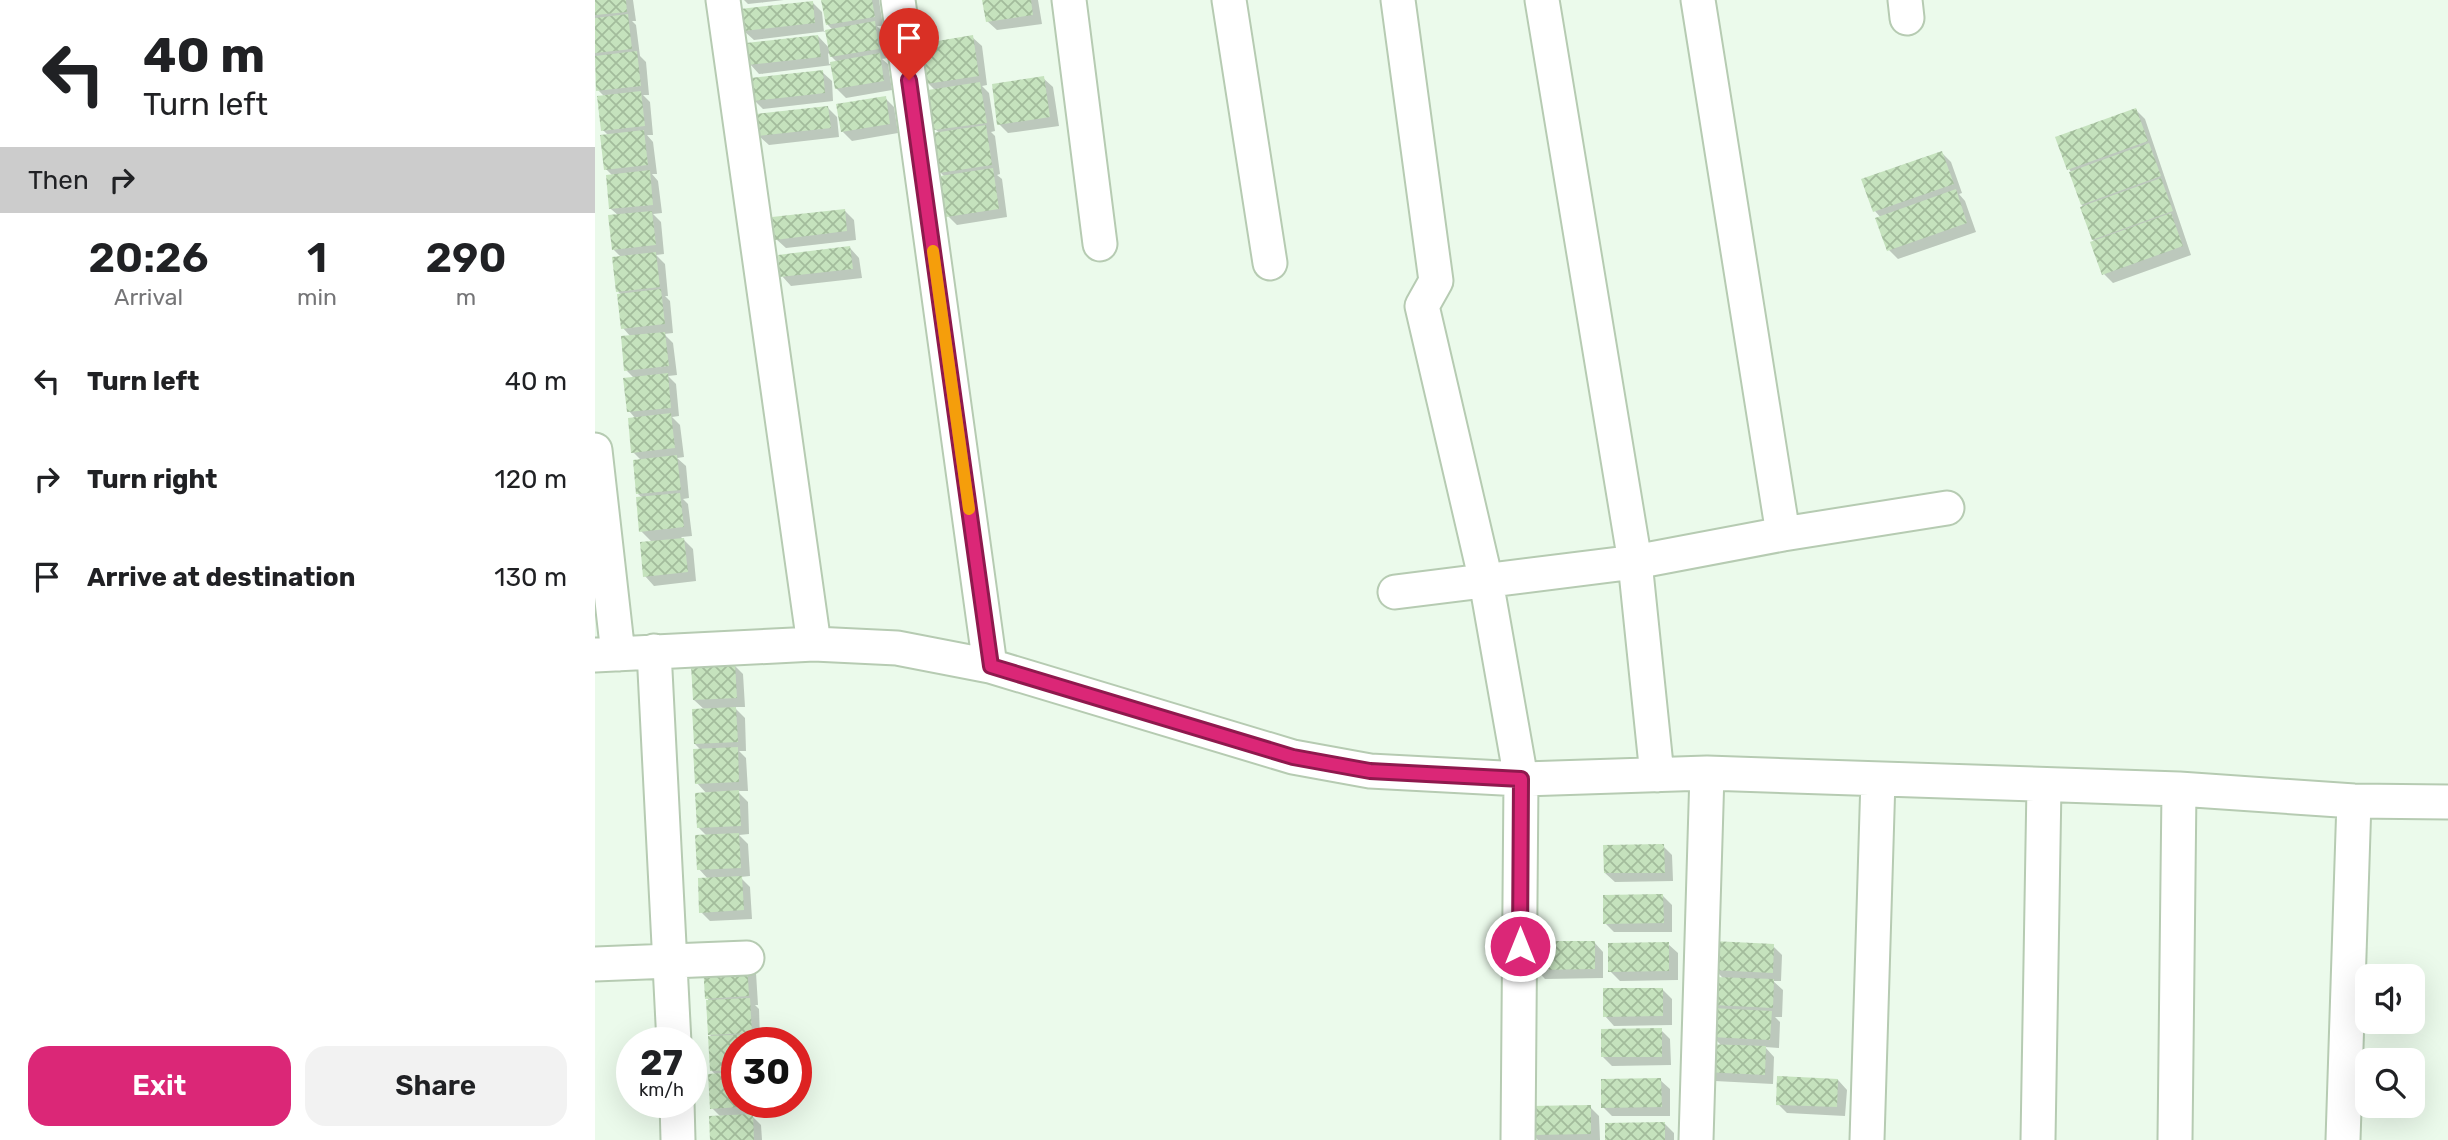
<!DOCTYPE html>
<html lang="en">
<head>
<meta charset="utf-8">
<style>
	:root { --surface:#fff; --page:#f2f2f2; --text:#202124; --muted:#757577; --accent:#db2777 }
	body { margin:0; font-family:Rubik,sans-serif; background:var(--page); color:var(--text); height:100vh; display:flex; flex-direction:column; font-size:26px; white-space:nowrap }
	* { box-sizing:border-box; margin:0 }
	p { font-size:23px; color:var(--muted) }
	.icon { flex:none; width:38px; height:38px; fill:none; stroke:currentColor; stroke-width:2; stroke-linecap:round; stroke-linejoin:round }
	.map { position:relative; flex:1; overflow:hidden }
	.sheet { display:flex; flex-direction:column; background:var(--surface); width:595px }
	.sheet>* { flex:none }
	.guide { background:#fff; color:var(--text); overflow:hidden }
	.controls { position:absolute; left:1760px; top:964px; display:grid; gap:14px }
	.controls a { display:grid; place-items:center; width:70px; height:70px; border-radius:14px; background:var(--surface); box-shadow:0 7px 28px #0002; font-size:35px }
	.speed { position:absolute; left:21px; top:1027px; display:flex; gap:14px; font-size:35px; font-weight:700; text-align:center }
	.speed>* { display:grid; place-content:center; width:91px; height:91px; border-radius:50%; background:var(--surface); box-shadow:0 7px 28px #0002; line-height:1 }
	.speed small { font-size:18px; font-weight:400 }
	.speed .limit { border:10px solid #d22; background:#fff; color:#111 }
	.pin { position:absolute; display:grid; place-items:center; width:60px; height:60px; color:#fff; margin:-72px -30px; border-radius:50% 50% 50% 0; rotate:-45deg; box-shadow:0 0 7px #0007 }
	.pin .icon { rotate:45deg }
	.me { position:absolute; width:77px; margin:-38px; rotate:0deg; stroke-linejoin:round; filter:drop-shadow(0 0 5px #0008) }
	.turn { display:flex; align-items:center; gap:24px; height:147px; padding:0 28px; font-size:32px }
	.turn .icon { width:91px; height:91px; stroke-width:2.5 }
	.turn b { display:block; font-size:49px; line-height:60px }
	.then { display:flex; align-items:center; height:66px; padding:0 28px; background:#0003; gap:14px; font-size:26px }
	.eta { display:flex; justify-content:space-evenly; align-items:center; height:119px; text-align:center }
	.eta b { font-size:42px; font-weight:600; line-height:49px }
	.primary-button { display:flex; gap:14px; margin-top:auto; padding:14px 28px }
	.primary-button a { flex:1; height:80px; border-radius:21px; background:var(--accent); color:#fff; font-size:28px; font-weight:600; line-height:80px; text-align:center }
	.primary-button a+a { background:var(--page); color:var(--text) }
	ul { padding:0; list-style:none }
	li { display:flex; align-items:center; gap:21px; height:98px; padding:0 28px }
	li div { flex:1 }
	li b { display:block; font-size:26px }
	li em { font-style:normal }
	main { display:flex; flex:1; min-height:0 }
	.map>svg:first-child { display:block }
	.shadow { fill:#0003; fill-rule:evenodd }
	.building { fill:url(#building-cross-hatch) }
	.lines { fill:none; stroke-linecap:round; stroke-linejoin:round }
	.street-casing { stroke:#b6cbb2; stroke-width:37 }
	.street { stroke:#fff; stroke-width:33 }
	.route-casing { stroke:#8e194d; stroke-width:18 }
	.route { stroke:#db2777; stroke-width:12 }
	.slow { stroke:#f59e0b; stroke-width:12 }
</style>
</head>
<body>
<main>
<section class="sheet">
<div class="guide">
<div class="turn"><svg class="icon" aria-label="left" viewBox="0 0 24 24"><path d="M17 20v-9H6M10 6l-5 5 5 5"/></svg><div><b>40 m</b>Turn left</div></div>
<div class="then">Then<svg class="icon" aria-label="right" viewBox="0 0 24 24"><path d="M7 20v-9h11M14 6l5 5-5 5"/></svg></div>
</div>
<div class="eta">
<div><b>20:26</b><p>Arrival</p></div>
<div><b>1</b><p>min</p></div>
<div><b>290</b><p>m</p></div>
</div>
<ul>
<li><svg class="icon" aria-label="left" viewBox="0 0 24 24"><path d="M17 20v-9H6M10 6l-5 5 5 5"/></svg><div><b>Turn left</b></div><em>40 m</em></li>
<li><svg class="icon" aria-label="right" viewBox="0 0 24 24"><path d="M7 20v-9h11M14 6l5 5-5 5"/></svg><div><b>Turn right</b></div><em>120 m</em></li>
<li><svg class="icon" aria-label="arrive" viewBox="0 0 24 24"><path d="M6 21V4h12l-3 4 3 4H6"/></svg><div><b>Arrive at destination</b></div><em>130 m</em></li>
</ul>
<div class="primary-button"><a>Exit</a><a>Share</a></div>
</section>
<div class="map">
<svg width="1853" height="1140" viewBox="0 0 1853 1140">
	<defs>
		<pattern id="building-cross-hatch" width="8" height="8" patternUnits="userSpaceOnUse" patternTransform="scale(1.75)"><rect width="8" height="8" fill="#c5e2bd"/><path d="M0 0l8 8M0 8l8-8" fill="none" stroke="#a3bc9c"/></pattern>
	</defs>
	<rect width="100%" height="100%" fill="#ebfaeb"/>
	<path class="shadow" d="M 0,0 L 38,0 L 41,21 L 37,21 L 41,25 L 45,56 L 51,62 L 54,95 L 48,95 L 55,102 L 58,135 L 52,135 L 58,142 L 62,174 L 57,174 L 63,181 L 67,213 L 58,214 L 66,222 L 69,254 L 61,255 L 70,264 L 73,296 L 70,296 L 75,301 L 78,333 L 69,334 L 78,343 L 82,375 L 73,376 L 81,384 L 84,416 L 77,417 L 85,425 L 89,457 L 82,458 L 91,466 L 94,498 L 88,499 L 93,504 L 97,536 L 86,537 L 98,549 L 101,581 L 59,586 L 50,576 L 58,543 L 46,531 L 48,498 L 43,494 L 46,460 L 38,452 L 41,419 L 34,411 L 39,378 L 31,370 L 36,337 L 28,328 L 27,295 L 22,291 L 27,258 L 18,249 L 24,216 L 16,209 L 18,176 L 11,169 L 14,136 L 8,130 L 10,97 L 3,90 L 0,59 Z
		M 149,0 L 189,0 L 153,4 Z
		M 228,0 L 284,0 L 288,26 L 282,26 L 288,32 L 293,58 L 287,59 L 293,64 L 297,90 L 251,98 L 241,88 L 237,65 L 164,74 L 155,64 L 223,36 L 235,49 L 232,31 L 159,40 L 149,31 L 217,2 L 227,12 L 229,32 L 238,30 L 232,24 ZM 233,53 L 242,62 L 234,64 Z
		M 389,0 L 443,0 L 447,24 L 402,30 L 392,21 Z
		M 377,37 L 387,46 L 392,85 L 387,86 L 394,93 L 400,131 L 396,132 L 400,136 L 405,174 L 402,175 L 407,179 L 412,217 L 362,225 L 353,216 L 350,177 L 346,173 L 345,133 L 341,130 L 340,90 L 333,83 Z
		M 227,72 L 237,81 L 238,101 L 168,109 L 159,100 Z
		M 448,78 L 458,87 L 464,126 L 413,133 L 404,124 Z
		M 290,98 L 299,107 L 303,133 L 257,141 L 247,131 Z
		M 232,107 L 242,117 L 244,137 L 174,145 L 164,136 Z
		M 1541,110 L 1550,119 L 1596,255 L 1518,283 L 1509,274 L 1477,173 L 1474,169 Z
		M 1347,153 L 1356,162 L 1367,193 L 1364,194 L 1370,201 L 1381,232 L 1303,259 L 1294,250 L 1286,218 L 1280,211 Z
		M 250,211 L 259,220 L 261,240 L 191,248 L 181,239 Z
		M 255,248 L 264,258 L 267,278 L 196,286 L 187,276 Z
		M 139,665 L 148,674 L 150,707 L 139,707 L 150,718 L 151,751 L 144,751 L 151,758 L 153,791 L 142,791 L 153,802 L 154,834 L 144,835 L 153,844 L 155,876 L 145,877 L 155,887 L 157,919 L 115,921 L 106,912 L 113,879 L 104,869 L 112,836 L 103,827 L 112,794 L 102,783 L 107,751 L 100,744 L 110,710 L 99,700 Z
		M 1068,846 L 1077,855 L 1078,881 L 1020,882 L 1010,873 Z
		M 1068,896 L 1077,905 L 1077,932 L 1019,932 L 1010,923 Z
		M 999,942 L 1008,952 L 1008,978 L 950,979 L 941,969 Z
		M 1073,944 L 1083,953 L 1083,980 L 1025,981 L 1015,971 Z
		M 1178,946 L 1187,955 L 1186,981 L 1178,981 L 1188,990 L 1187,1017 L 1180,1017 L 1185,1022 L 1184,1048 L 1170,1047 L 1179,1057 L 1178,1084 L 1120,1081 L 1111,1072 L 1127,1046 L 1117,1036 L 1125,1010 L 1120,1005 L 1129,979 L 1119,969 Z
		M 152,963 L 161,973 L 163,1005 L 160,1005 L 164,1009 L 165,1041 L 142,1043 L 142,1102 L 167,1102 L 167,1115 L 157,1116 L 166,1125 L 167,1140 L 116,1140 L 126,1117 L 117,1108 L 121,1075 L 117,1071 L 118,1038 L 114,1034 L 115,1002 L 112,998 Z
		M 1067,989 L 1077,999 L 1077,1025 L 1019,1026 L 1010,1016 Z
		M 1066,1030 L 1075,1039 L 1076,1065 L 1017,1066 L 1008,1057 Z
		M 1065,1080 L 1075,1089 L 1075,1116 L 1017,1116 L 1008,1107 Z
		M 1243,1080 L 1252,1090 L 1250,1116 L 1192,1113 L 1183,1104 Z
		M 995,1107 L 1004,1116 L 1005,1140 L 943,1140 L 937,1134 Z
		M 1070,1124 L 1079,1133 L 1079,1140 L 1012,1140 Z"/>
	<path class="building" d="M 0,0 L 31,0 L 32,12 L 0,15 Z
		M 226,0 L 277,0 L 280,17 L 231,25 Z
		M 387,0 L 436,0 L 438,15 L 391,22 Z
		M 218,1 L 220,23 L 148,31 L 145,9 Z
		M 33,14 L 37,49 L 0,53 L 0,18 Z
		M 280,21 L 284,49 L 235,57 L 230,30 Z
		M 223,35 L 226,57 L 153,65 L 151,43 Z
		M 378,35 L 384,76 L 331,84 L 325,44 Z
		M 42,51 L 46,86 L 1,91 L 0,56 Z
		M 285,53 L 289,81 L 240,89 L 235,62 Z
		M 228,70 L 230,93 L 157,101 L 155,78 Z
		M 449,76 L 455,117 L 402,125 L 397,84 Z
		M 385,82 L 392,123 L 339,130 L 333,90 Z
		M 46,91 L 50,126 L 6,131 L 2,96 Z
		M 291,96 L 295,124 L 246,132 L 241,104 Z
		M 233,106 L 236,128 L 163,136 L 161,114 Z
		M 1541,108 L 1553,141 L 1472,170 L 1460,137 Z
		M 391,125 L 397,165 L 344,173 L 338,133 Z
		M 49,130 L 53,165 L 9,170 L 5,135 Z
		M 1554,143 L 1566,176 L 1486,205 L 1474,172 Z
		M 1347,151 L 1359,184 L 1278,212 L 1266,179 Z
		M 398,168 L 404,209 L 351,217 L 345,176 Z
		M 55,170 L 58,205 L 14,209 L 11,175 Z
		M 1566,178 L 1578,211 L 1497,240 L 1485,207 Z
		M 1361,189 L 1372,223 L 1292,251 L 1280,218 Z
		M 250,209 L 252,231 L 180,240 L 177,217 Z
		M 57,211 L 61,245 L 17,250 L 13,215 Z
		M 1576,213 L 1588,246 L 1507,275 L 1495,242 Z
		M 255,246 L 258,269 L 185,277 L 183,255 Z
		M 61,252 L 65,287 L 21,292 L 17,257 Z
		M 66,289 L 70,324 L 26,329 L 22,294 Z
		M 70,332 L 74,366 L 29,371 L 26,336 Z
		M 73,373 L 76,408 L 32,412 L 28,378 Z
		M 76,413 L 80,448 L 36,453 L 33,418 Z
		M 82,455 L 86,490 L 41,494 L 38,460 Z
		M 85,493 L 89,527 L 44,532 L 41,497 Z
		M 89,538 L 93,572 L 48,577 L 45,542 Z
		M 140,663 L 142,698 L 98,700 L 96,665 Z
		M 141,707 L 143,742 L 99,744 L 97,709 Z
		M 143,747 L 144,782 L 100,784 L 98,749 Z
		M 144,790 L 146,826 L 102,828 L 100,793 Z
		M 144,833 L 146,868 L 102,870 L 100,835 Z
		M 1069,844 L 1070,873 L 1009,873 L 1008,845 Z
		M 147,876 L 149,910 L 104,913 L 103,878 Z
		M 1068,894 L 1069,923 L 1008,924 L 1008,895 Z
		M 939,941 L 1000,941 L 1000,969 L 939,970 Z
		M 1118,941 L 1179,944 L 1178,973 L 1117,970 Z
		M 1074,942 L 1074,971 L 1013,972 L 1013,943 Z
		M 152,962 L 154,996 L 110,999 L 108,964 Z
		M 1119,977 L 1179,979 L 1178,1008 L 1118,1005 Z
		M 1008,988 L 1068,988 L 1068,1016 L 1008,1017 Z
		M 155,998 L 157,1033 L 113,1035 L 111,1000 Z
		M 1116,1008 L 1177,1011 L 1175,1040 L 1115,1037 Z
		M 1067,1028 L 1067,1057 L 1006,1057 L 1006,1029 Z
		M 157,1034 L 158,1043 L 142,1043 L 142,1070 L 115,1071 L 113,1036 Z
		M 1110,1044 L 1171,1046 L 1170,1075 L 1109,1072 Z
		M 142,1072 L 142,1102 L 159,1102 L 159,1106 L 115,1109 L 113,1074 Z
		M 1182,1076 L 1243,1079 L 1242,1107 L 1181,1105 Z
		M 1066,1078 L 1067,1107 L 1006,1108 L 1006,1079 Z
		M 996,1105 L 996,1134 L 936,1135 L 935,1106 Z
		M 158,1114 L 159,1140 L 115,1140 L 114,1116 Z
		M 1070,1122 L 1070,1140 L 1010,1140 L 1010,1123 Z"/>
	<g class="lines">
		<g class="street-casing">
			<path id="street" d="M 128,0 L 219,644
				M 303,0 L 395,666
				M 474,0 L 505,244
				M 634,0 L 675,263
				M 803,0 L 841,281 L 827,306 L 891,581 L 926,779 L 923,1140
				M 947,0 L 1040,562 L 1062,775
				M 1103,0 L 1188,534
				M 1310,0 L 1312,18
				M 0,450 L 23,654
				M 800,592 L 1040,562 L 1188,534 L 1352,508
				M 59,651 L 79,1043
				M 0,655 L 219,644 L 302,648 L 395,666 L 698,757 L 775,771 L 926,779 L 1112,773 L 1584,789 L 1759,801 L 1853,802
				M 0,964 L 152,958
				M 82,1102 L 83,1140
				M 1101,1140 L 1112,773
				M 1272,1140 L 1283,779
				M 1443,1140 L 1449,785
				M 1580,1140 L 1584,789
				M 1748,1140 L 1759,801"/>
		</g>
		<use href="#street" class="street"/>
	</g>
	<g class="lines">
		<g class="route-casing">
			<path id="route" d="M 314,80 L 396,666 L 698,757 L 775,771 L 926,779 L 925,946"/>
		</g>
		<use href="#route" class="route"/>
		<path class="slow" d="M 338,251 L 374,509"/>
	</g>
</svg>
<div class="controls">
<a><svg class="icon" aria-label="sound" viewBox="0 0 24 24"><path d="M4 9h4l5-4v14l-5-4H4zM17 9q2 3 0 6"/></svg></a>
<a><svg class="icon" aria-label="search" viewBox="0 0 24 24"><circle cx="10" cy="10" r="6"/><path d="M15 15l6 6"/></svg></a>
</div>
<div class="speed"><div>27<small>km/h</small></div><div class="limit">30</div></div>
<div class="pin" style="left:314px;top:80px;background:#d93025"><svg class="icon" aria-label="arrive" viewBox="0 0 24 24"><path d="M6 21V4h12l-3 4 3 4H6"/></svg></div>
<svg class="me" style="left:925px;top:946px" viewBox="-20 -20 40 40"><circle r="17" fill="#db2777" stroke="#fff" stroke-width="3"/><path d="M0-11L8 9 0 5-8 9z" fill="#fff"/></svg>
</div>
</main>
</body>
</html>
